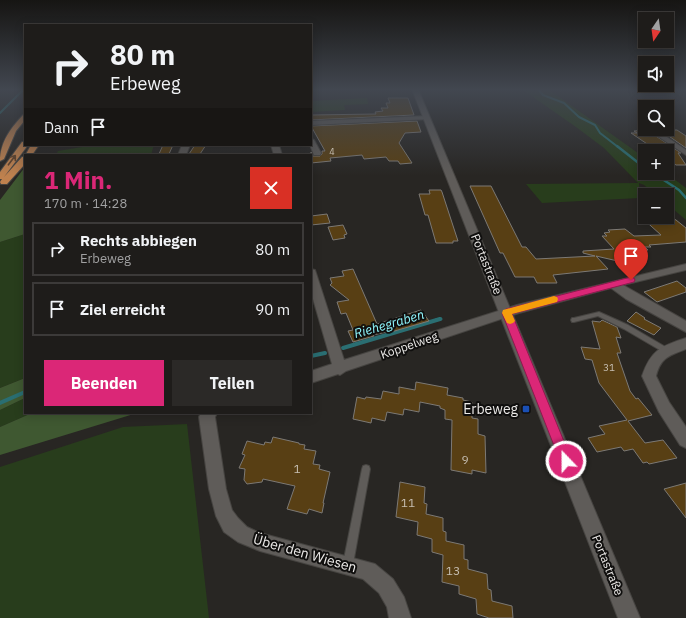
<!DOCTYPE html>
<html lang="de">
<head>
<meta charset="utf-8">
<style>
	:root { --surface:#1e1c1a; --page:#2b2927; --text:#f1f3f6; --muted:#a1a1a2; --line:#3c3a39; --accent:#db2777 }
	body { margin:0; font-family:"IBM Plex Sans",sans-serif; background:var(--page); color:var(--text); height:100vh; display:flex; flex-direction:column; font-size:15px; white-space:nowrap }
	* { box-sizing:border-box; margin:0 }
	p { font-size:13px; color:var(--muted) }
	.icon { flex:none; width:22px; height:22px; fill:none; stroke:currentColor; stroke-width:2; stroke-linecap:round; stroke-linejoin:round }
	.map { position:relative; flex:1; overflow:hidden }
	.drawer { position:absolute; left:24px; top:154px; width:288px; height:260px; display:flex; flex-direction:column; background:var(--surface); border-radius:0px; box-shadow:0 2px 10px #0003,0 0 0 1px var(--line) }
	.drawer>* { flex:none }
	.banner { position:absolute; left:24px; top:24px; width:288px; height:122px; border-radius:0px; box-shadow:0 2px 10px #0003,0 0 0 1px var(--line); background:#1e1c1a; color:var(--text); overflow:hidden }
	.needle { width:26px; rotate:193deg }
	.tools { position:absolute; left:638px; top:12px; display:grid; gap:8px }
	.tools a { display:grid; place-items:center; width:36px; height:36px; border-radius:0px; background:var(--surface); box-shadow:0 2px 10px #0003,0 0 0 1px var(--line); font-size:20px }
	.pin { position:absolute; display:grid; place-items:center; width:34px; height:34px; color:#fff; margin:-41px -17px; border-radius:50% 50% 50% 0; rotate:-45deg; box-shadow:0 0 4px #0007 }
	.pin .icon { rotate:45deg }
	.me { position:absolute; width:44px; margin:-22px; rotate:338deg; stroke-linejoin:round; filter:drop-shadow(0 0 3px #0008) }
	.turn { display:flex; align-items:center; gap:14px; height:84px; padding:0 20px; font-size:18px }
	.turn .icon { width:52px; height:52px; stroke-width:2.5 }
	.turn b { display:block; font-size:28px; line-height:34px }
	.then { display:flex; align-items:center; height:38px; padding:0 20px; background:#0003; gap:8px; font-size:15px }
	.round { display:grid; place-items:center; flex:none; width:42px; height:42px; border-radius:0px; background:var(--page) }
	.summary { display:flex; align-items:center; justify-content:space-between; height:68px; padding:0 20px }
	h1 { font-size:24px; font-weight:800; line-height:30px; color:var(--accent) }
	.primary-button { display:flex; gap:8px; margin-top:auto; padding:8px 20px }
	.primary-button a { flex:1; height:46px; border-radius:0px; background:var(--accent); color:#fff; font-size:16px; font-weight:800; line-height:46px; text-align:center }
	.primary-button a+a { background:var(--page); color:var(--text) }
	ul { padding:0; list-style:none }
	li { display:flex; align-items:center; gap:12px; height:54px; margin:0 8px 6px; padding:0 12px; border:2px solid var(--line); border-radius:0px }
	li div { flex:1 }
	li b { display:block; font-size:15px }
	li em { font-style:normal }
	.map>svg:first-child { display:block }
	.green { fill:#283d1c }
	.forest { fill:#3f5831 }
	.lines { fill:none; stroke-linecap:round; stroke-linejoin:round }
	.stream-far3 { stroke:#2a6e72; stroke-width:2 }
	.stream-far2 { stroke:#2a6e72; stroke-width:2.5 }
	.stream-far1 { stroke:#2a6e72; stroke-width:3 }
	.stream { stroke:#2a6e72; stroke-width:4 }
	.building { fill:#583f14; stroke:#7c7975 }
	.service-casing { stroke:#464441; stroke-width:2 }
	.minor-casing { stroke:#464441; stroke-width:2 }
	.secondary-casing { stroke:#464441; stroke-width:2 }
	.trunk-casing { stroke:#464441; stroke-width:2 }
	.service { fill:#5f5c59; fill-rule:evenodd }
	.minor { fill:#5f5c59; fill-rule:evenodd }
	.secondary { fill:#5f5c59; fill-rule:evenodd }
	.trunk { fill:#bf814e; fill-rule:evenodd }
	.oneway { stroke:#5f422b }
	.route { fill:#db2777; stroke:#8e194d }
	.slow { fill:#f59e0b }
	.transit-dot { fill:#1a4fb4; stroke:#100f0e; stroke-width:1.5 }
	.labels { text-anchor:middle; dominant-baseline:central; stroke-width:4; stroke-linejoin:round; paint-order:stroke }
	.far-number-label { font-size:9px; fill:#c7bfb3 }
	.number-label { font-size:10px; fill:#c7bfb3 }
	.street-label { font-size:12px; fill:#eceae8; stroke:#100f0e }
	.near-number-label { font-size:12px; fill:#c7bfb3 }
	.water-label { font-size:13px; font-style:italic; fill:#90f8fe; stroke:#100f0e }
	.near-poi-label { font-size:14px; fill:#eceae8; stroke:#100f0e; text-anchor:end }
	.near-street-label { font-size:14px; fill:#eceae8; stroke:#100f0e }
</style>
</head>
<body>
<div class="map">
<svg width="686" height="618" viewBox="0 0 686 618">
	<rect width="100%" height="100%" fill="#282623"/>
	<path class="green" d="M 502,89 L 548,89 L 645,158 L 645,173 L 666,173 L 686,188 L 686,220 L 667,204 L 667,195 L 656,195 L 644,185 L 639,183 L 640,198 L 542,203 L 526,184 L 638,183 L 604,148 L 576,127 L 523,90 L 504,90 Z
		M 367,98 L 368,104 L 344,105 L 345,110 L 311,112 L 311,101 Z
		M 94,145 L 154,145 L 151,155 L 56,155 L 58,151 Z
		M 25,234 L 25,378 L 0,388 L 0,242 Z
		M 25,398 L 25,413 L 32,413 L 0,427 L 0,410 Z
		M 187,424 L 209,618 L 0,618 L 0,467 L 123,427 Z"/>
	<path class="forest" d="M 25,167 L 25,234 L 0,242 L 0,200 Z
		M 25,378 L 25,398 L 0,410 L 0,388 Z
		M 32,413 L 137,413 L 0,455 L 0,427 Z"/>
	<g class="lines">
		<path class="stream-far3" d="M 538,89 L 543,95 L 564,103 L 579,117 L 595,125 L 600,133 L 618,147
			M 0,113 L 24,89"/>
		<path class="stream-far2" d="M 617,146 L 645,168
			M 653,173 L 679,190 L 686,198"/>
		<path class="stream-far1" d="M 436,320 L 441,319"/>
		<path class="stream" d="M 343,348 L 440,319
			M 311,356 L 325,353
			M 0,403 L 25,392"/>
	</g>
	<path class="building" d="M 388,98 L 408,98 L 414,115 L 311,120 L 311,115 L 376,114 L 375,112 L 383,111 L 381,108 L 388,108 L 386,103 L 390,103 Z
		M 417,121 L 421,132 L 405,133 L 399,143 L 412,163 L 400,164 L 398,161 L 389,161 L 386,157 L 364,159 L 362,155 L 330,158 L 331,161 L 311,163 L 311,152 L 313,156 L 320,156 L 322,154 L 322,151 L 325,151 L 311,126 Z
		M 647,130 L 681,153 L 678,153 L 686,165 L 676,165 L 667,159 L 667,151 L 656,150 L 631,133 L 637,133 L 634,131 Z
		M 660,130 L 677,130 L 686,136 L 686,148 Z
		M 163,145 L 173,145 L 169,154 L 159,154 Z
		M 195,145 L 206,145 L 200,154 L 189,154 Z
		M 470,186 L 491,186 L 522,247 L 526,247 L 536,259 L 595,256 L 583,253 L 583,251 L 614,249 L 602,236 L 607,236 L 604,233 L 610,232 L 608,230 L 625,229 L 634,236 L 661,235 L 641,217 L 670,217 L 676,220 L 686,228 L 686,242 L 649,245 L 651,247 L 645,247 L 648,250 L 634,251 L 635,265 L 596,256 L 608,269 L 553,275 L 557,283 L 537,283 L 534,277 L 515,277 L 503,253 L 500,253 Z
		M 429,190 L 441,190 L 442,192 L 458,241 L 453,241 L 453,243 L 436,243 L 428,215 L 425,215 L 419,194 L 430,194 Z
		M 327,214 L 330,223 L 311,225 L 311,216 Z
		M 343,225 L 347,234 L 344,235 L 345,238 L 333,240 L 328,227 Z
		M 353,269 L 377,324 L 421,310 L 429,321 L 391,332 L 391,331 L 373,335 L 374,336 L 353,342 L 348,331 L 353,330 L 346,313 L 341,314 L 337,302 L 349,300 L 330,285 L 332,283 L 330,278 L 344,276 L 342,271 Z
		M 677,281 L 686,288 L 686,292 L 657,302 L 644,292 Z
		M 636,312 L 645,318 L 644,319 L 661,328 L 654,335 L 627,321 Z
		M 602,320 L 617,327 L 621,338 L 616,337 L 621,353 L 617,353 L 630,391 L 636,399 L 638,398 L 652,415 L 628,421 L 645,443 L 663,440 L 677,458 L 649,464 L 647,462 L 643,463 L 633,449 L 624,451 L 621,447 L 597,452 L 588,438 L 605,434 L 599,426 L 627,420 L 599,383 L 592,360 L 585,359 L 581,347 L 600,349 L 592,321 L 600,322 Z
		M 416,382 L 448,388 L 447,395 L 463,398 L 463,400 L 472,402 L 472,418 L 478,419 L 478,434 L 485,436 L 486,473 L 472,470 L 472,474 L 451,470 L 452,420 L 445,419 L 445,410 L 440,408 L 440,406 L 420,402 L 419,412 L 404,409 L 403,415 L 387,412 L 385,421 L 372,418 L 371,423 L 353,419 L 357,397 L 365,399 L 366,397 L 381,399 L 383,391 L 399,394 L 399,387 L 415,390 Z
		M 273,437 L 299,443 L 299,444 L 305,445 L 304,449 L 316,451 L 313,464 L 320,465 L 319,469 L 330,472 L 323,503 L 324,503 L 322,513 L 309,509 L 307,514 L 287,509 L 295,486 L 263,479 L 262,482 L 247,484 L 244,480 L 245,469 L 239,468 L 245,455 L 242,454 L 247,441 L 264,445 L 265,442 L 271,443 Z
		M 400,482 L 425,487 L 424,503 L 427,504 L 426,514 L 443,518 L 443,531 L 446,532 L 446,541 L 464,545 L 464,559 L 468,560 L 468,569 L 487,574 L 488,589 L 491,590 L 492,601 L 512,606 L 513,618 L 489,618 L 477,614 L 476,599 L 459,594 L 459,586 L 442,582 L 443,555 L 432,552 L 432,539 L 417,535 L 418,522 L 396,517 Z
		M 686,483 L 686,518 L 664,489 Z"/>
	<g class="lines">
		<g class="service-casing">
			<path id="service" d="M 599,312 L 628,325 L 669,349 L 670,351 L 669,353 L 667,354 L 665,353 L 624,329 L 598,316 L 574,322 L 572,322 L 571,320 L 572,318 L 574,318 Z
				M 366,465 L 369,466 L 370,469 L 353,564 L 351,567 L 348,569 L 345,567 L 343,564 L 362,469 L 363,466 Z"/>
		</g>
		<g class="minor-casing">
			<path id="minor" d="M 427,116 L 429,117 L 429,119 L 311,125 L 311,121 Z
				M 647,129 L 655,129 L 686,150 L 686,155 Z
				M 311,138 L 314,140 L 321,153 L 320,155 L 314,155 L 310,145 L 311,145 Z
				M 182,145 L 190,145 L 186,155 L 178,155 Z
				M 271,145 L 279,145 L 282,155 L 274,155 Z
				M 686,264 L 686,270 L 623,285 L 686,321 L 686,332 L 626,299 L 611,288 L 519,313 L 346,371 L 340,375 L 338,374 L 311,383 L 311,371 L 332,364 L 311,292 L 311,269 L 315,270 L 316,273 L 344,360 L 517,305 Z
				M 686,338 L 686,349 C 669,356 661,357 656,376 L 669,402 L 686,427 L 686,448 L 680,445 L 659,412 L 642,376 C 651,350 661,346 686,338 Z
				M 201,413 L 217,413 L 215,417 L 226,489 L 232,510 L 238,518 L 247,527 L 260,533 L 375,564 L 393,579 L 404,597 L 411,618 L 389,618 L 387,607 L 379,593 L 363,579 L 260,551 L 238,542 L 224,532 L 216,516 L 209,489 L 199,417 Z"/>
		</g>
		<g class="secondary-casing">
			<path id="secondary" d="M 412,89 L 418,89 L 640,618 L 618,618 Z"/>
		</g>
		<g class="trunk-casing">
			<path id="trunk" d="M 25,114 L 25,120 L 16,131 L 4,159 L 0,161 C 0,142 11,128 23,115 Z
				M 22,142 L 25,142 L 25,145 L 28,145 L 4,177 L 22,157 L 25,157 L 25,164 L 7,184 L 1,184 L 0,182 L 2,179 L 0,179 L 0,172 Z
				M 31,145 L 39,145 L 32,155 L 25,156 Z"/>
		</g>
		<use href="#service" class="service"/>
		<use href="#minor" class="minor"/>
		<use href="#secondary" class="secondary"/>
		<use href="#trunk" class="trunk"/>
	</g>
	<defs><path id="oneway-shaft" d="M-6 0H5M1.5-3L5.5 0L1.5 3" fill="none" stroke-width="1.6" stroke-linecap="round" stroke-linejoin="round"/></defs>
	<use class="oneway" href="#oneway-shaft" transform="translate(12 160) rotate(-53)"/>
	<linearGradient id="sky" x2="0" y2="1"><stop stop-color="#161513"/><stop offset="0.51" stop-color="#424750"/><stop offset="1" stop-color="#424750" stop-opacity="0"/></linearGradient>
	<rect width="686" height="176" fill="url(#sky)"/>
	<path class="route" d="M 631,277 L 634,278 L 635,280 L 634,282 L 512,314 L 572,461 L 570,466 L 566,467 L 562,466 L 560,461 L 502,313 L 506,309 Z"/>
	<path class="slow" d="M 554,296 L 557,297 L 558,299 L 557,302 L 512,314 L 515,321 L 513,323 L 510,324 L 507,323 L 502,313 L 503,310 Z"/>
	<rect class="transit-dot" x="522" y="405" width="8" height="8" rx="2"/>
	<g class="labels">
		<g class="far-number-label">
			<text x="332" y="151">4</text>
		</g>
		<g class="number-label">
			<text x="609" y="367">31</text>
		</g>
		<g class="street-label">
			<text transform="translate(487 264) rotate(68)">Portastraße</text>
			<text transform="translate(409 345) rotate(-19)">Koppelweg</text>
			<text transform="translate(608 565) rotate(68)">Portastraße</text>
		</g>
		<g class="near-number-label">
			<text x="465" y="459">9</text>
			<text x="297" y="468">1</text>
			<text x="408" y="502">11</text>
			<text x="453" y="570">13</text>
		</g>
		<g class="water-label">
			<text transform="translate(389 324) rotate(-16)">Riehegraben</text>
		</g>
		<g class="near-poi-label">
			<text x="518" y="409">Erbeweg</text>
		</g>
		<g class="near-street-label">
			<text transform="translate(305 553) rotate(16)">Über den Wiesen</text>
		</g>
	</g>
</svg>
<div class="tools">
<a><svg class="needle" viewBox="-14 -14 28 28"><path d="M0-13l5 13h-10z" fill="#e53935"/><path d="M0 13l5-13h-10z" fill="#a1a1a2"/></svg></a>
<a><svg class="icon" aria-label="sound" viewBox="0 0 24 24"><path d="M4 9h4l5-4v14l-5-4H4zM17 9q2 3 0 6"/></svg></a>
<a><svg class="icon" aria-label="search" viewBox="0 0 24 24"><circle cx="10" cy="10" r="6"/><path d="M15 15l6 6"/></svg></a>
<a>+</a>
<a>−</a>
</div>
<div class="pin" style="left:631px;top:280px;background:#d93025"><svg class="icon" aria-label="arrive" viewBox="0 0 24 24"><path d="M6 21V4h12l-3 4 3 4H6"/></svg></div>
<svg class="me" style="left:566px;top:461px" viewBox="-20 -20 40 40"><circle r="17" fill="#db2777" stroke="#fff" stroke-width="3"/><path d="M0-11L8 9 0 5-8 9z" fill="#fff"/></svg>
<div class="banner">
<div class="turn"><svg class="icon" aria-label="right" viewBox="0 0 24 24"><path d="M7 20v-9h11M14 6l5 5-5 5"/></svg><div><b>80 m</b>Erbeweg</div></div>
<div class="then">Dann<svg class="icon" aria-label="arrive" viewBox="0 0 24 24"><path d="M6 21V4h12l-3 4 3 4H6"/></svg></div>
</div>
<section class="drawer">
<div class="summary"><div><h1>1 Min.</h1><p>170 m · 14:28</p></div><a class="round" style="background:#d93025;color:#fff"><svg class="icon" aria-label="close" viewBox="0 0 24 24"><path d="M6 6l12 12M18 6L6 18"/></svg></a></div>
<ul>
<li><svg class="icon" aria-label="right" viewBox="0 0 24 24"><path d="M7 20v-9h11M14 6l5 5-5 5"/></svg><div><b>Rechts abbiegen</b><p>Erbeweg</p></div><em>80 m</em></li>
<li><svg class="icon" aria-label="arrive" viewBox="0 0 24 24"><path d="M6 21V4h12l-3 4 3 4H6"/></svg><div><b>Ziel erreicht</b></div><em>90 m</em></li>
</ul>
<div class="primary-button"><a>Beenden</a><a>Teilen</a></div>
</section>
</div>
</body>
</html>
